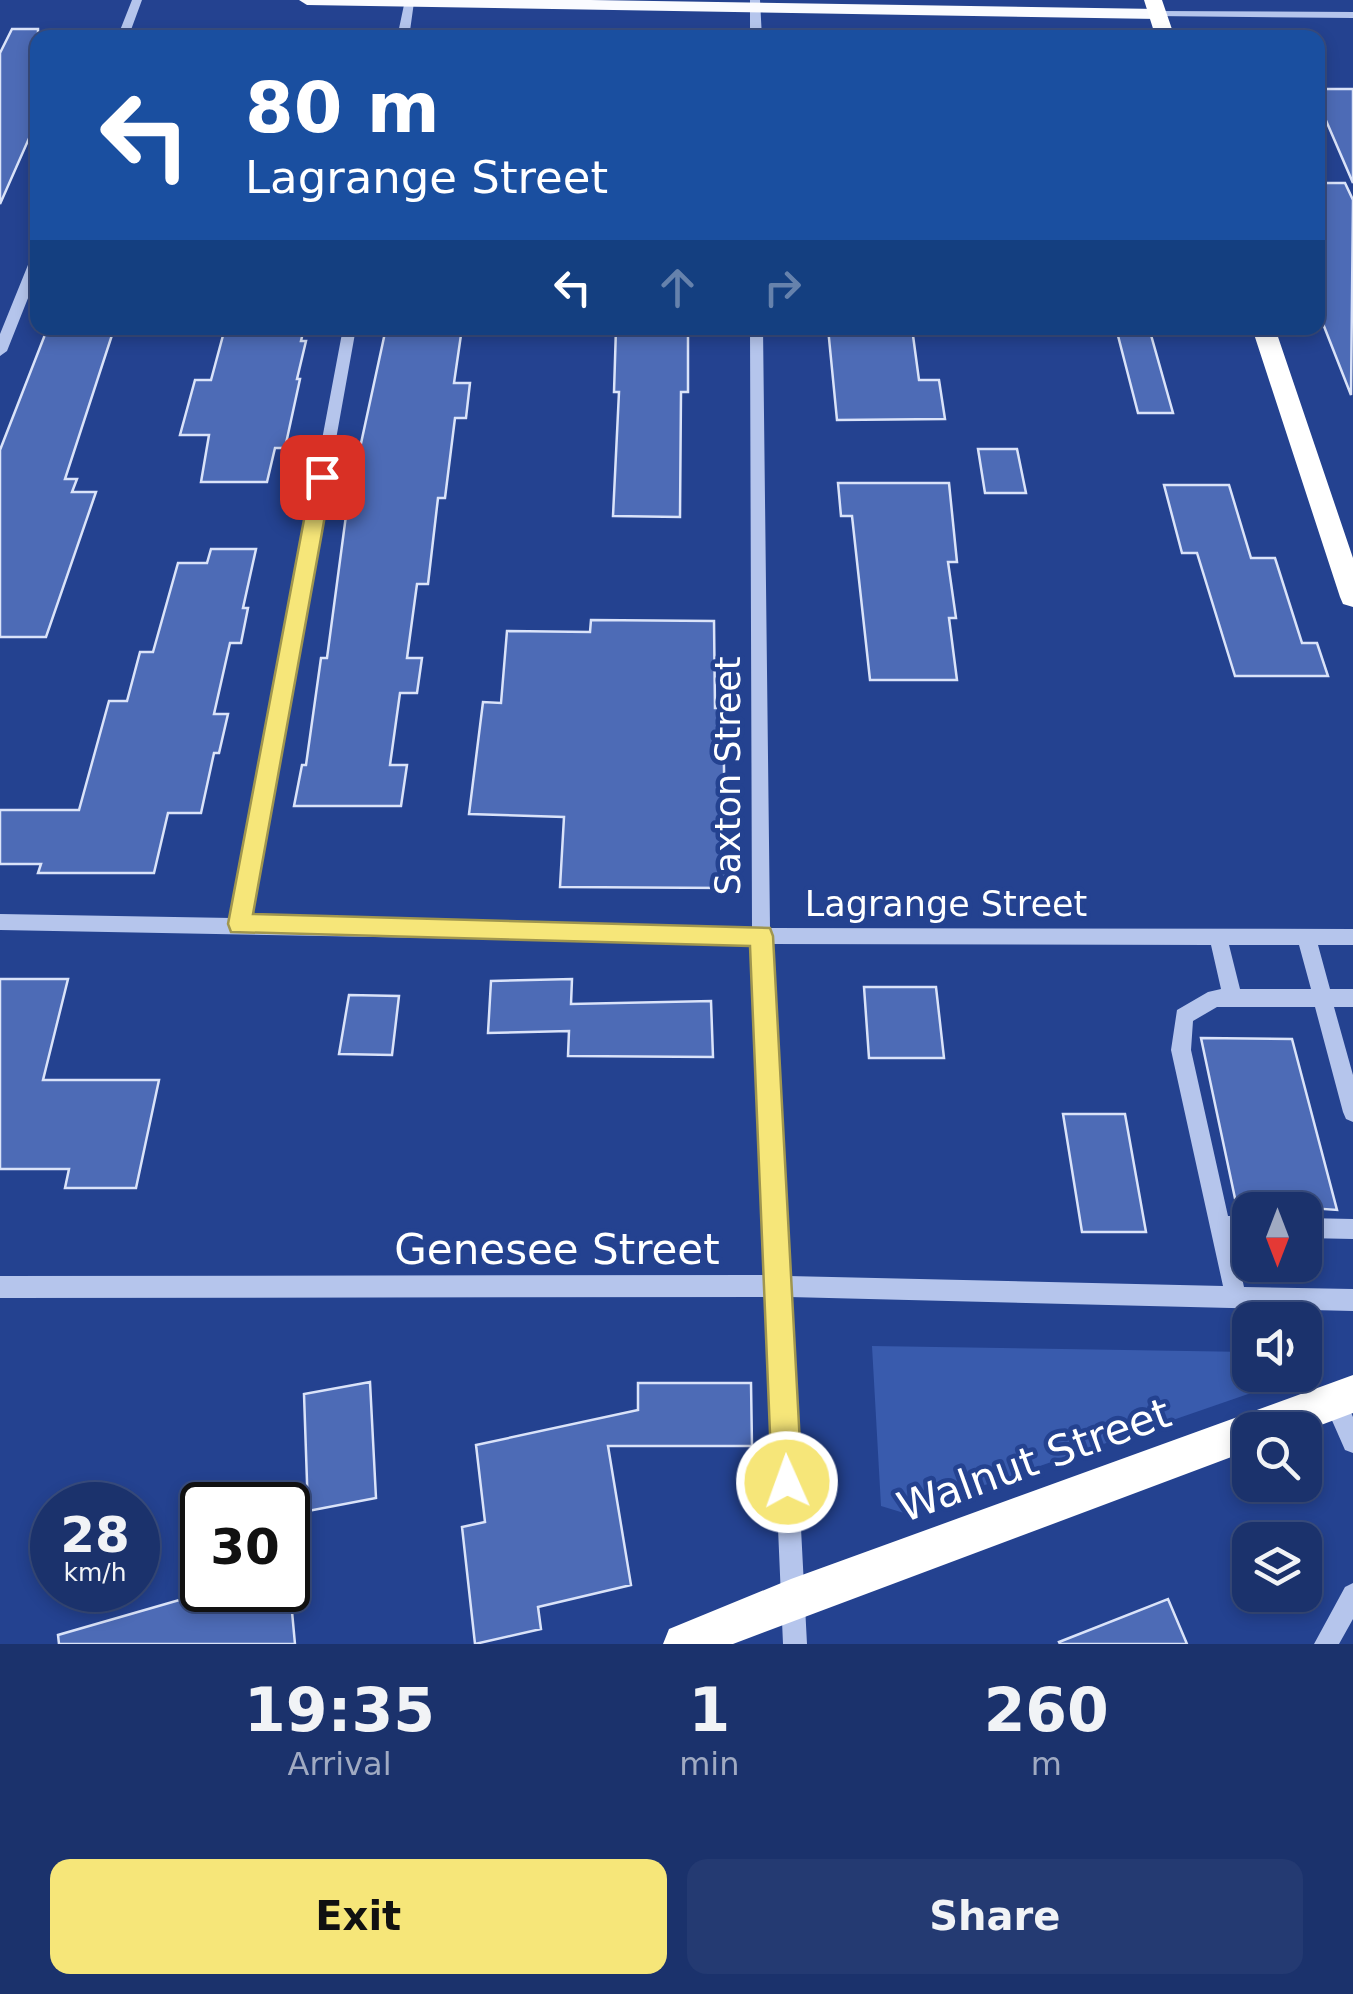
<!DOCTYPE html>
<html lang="en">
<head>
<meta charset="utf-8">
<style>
	:root { --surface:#1b326c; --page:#243a72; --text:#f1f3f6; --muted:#a0aac2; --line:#394d7f; --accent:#f6e679 }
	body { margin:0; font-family:"DejaVu Sans",sans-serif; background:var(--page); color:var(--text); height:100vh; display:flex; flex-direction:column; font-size:38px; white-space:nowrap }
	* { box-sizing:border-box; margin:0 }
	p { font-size:32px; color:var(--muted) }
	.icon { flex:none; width:55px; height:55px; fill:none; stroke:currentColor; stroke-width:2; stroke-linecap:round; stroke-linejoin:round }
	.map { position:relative; height:1644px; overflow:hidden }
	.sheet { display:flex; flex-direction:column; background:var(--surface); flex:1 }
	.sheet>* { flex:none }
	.guide { position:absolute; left:30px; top:30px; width:1295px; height:305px; border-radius:20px; box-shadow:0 5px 15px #0003,0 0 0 2px var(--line); background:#1a4fa0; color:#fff; overflow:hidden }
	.needle { width:65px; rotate:180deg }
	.buttons { position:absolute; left:1232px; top:1192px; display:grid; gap:20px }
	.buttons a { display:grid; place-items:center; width:90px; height:90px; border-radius:20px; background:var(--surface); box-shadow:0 5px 15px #0003,0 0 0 2px var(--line); font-size:50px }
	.speed { position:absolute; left:30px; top:1482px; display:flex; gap:20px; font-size:50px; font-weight:700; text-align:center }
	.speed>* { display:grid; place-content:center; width:130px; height:130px; border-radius:50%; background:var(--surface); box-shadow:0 5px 15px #0003,0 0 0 2px var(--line); line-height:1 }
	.speed small { font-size:25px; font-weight:400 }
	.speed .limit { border:5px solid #111; border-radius:15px; background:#fff; color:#111 }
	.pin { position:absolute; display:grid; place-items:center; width:85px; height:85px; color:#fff; margin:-42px; border-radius:20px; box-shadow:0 5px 15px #0006 }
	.me { position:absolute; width:110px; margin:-55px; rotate:358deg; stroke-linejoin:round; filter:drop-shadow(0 0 8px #0008) }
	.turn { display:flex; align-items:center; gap:35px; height:210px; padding:0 50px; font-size:45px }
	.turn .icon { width:130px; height:130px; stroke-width:2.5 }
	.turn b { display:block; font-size:70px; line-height:85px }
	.lanes { display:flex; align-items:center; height:95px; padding:0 50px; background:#0003; justify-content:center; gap:50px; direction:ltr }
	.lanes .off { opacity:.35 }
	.eta { display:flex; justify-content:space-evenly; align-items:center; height:170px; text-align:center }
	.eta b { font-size:60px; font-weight:700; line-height:70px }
	.action { display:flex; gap:20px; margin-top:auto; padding:20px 50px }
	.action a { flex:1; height:115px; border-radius:20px; background:var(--accent); color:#111; font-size:40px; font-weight:700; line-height:115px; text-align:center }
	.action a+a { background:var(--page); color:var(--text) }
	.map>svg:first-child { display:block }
	.green { fill:#395bad }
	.building { fill:#4d6bb6; stroke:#dae3f9; stroke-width:2.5 }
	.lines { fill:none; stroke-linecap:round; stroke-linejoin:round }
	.minor { fill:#b5c5ec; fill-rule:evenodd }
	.major { fill:#fafbff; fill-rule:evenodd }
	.highway { fill:#fff; fill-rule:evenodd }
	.route { fill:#f6e679; stroke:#a0964f; stroke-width:2.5 }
	.labels { text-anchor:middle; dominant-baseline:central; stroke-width:9; stroke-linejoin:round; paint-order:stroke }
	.street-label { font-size:35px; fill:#fff; stroke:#244290 }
	.near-street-label { font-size:42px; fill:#fff; stroke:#244290 }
</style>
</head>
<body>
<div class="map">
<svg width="1353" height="1644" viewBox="0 0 1353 1644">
	<rect width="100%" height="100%" fill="#244290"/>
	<path class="green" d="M 872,1346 L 1250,1352 L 1250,1375 L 1303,1375 L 904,1513 L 881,1506 Z"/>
	<path class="building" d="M 12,29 L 38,29 L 38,118 L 0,204 L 0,53 Z
		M 1318,89 L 1353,89 L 1353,183 L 1318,102 Z
		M 1318,183 L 1345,183 L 1353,200 L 1351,395 L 1318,311 Z
		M 225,328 L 304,328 L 301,341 L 306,341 L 297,379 L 300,379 L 285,448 L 275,448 L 267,482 L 201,482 L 209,435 L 180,435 L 195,380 L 211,380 Z
		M 386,328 L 462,328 L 454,383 L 470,383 L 466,418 L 455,418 L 445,498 L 438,498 L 428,584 L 417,584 L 407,658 L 422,658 L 417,693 L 400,693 L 390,765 L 407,765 L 401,806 L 294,806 L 302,765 L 306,765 L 321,658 L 327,658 L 347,508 Z
		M 616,328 L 688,328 L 688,392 L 681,392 L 680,517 L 613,516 L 619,392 L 614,392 Z
		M 828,328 L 912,328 L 919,380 L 939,380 L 945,419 L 837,420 Z
		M 1116,328 L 1149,328 L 1173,413 L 1138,413 Z
		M 46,332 L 113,332 L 65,479 L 77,479 L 72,492 L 96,492 L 46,637 L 0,637 L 0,450 Z
		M 978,449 L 1017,449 L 1026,493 L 985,493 Z
		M 838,483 L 949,483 L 957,562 L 948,562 L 956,618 L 949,618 L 957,680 L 870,680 L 852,516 L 841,516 Z
		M 1164,485 L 1229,485 L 1251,558 L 1275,558 L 1302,643 L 1317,643 L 1328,676 L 1235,676 L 1197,553 L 1182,553 Z
		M 211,549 L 256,549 L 243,608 L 248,608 L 241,643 L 230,643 L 214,714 L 228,714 L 219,753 L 214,753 L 201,813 L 168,813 L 154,873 L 38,873 L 41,864 L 0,864 L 0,810 L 79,810 L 109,701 L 127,701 L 140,652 L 153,652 L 178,563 L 207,563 Z
		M 591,620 L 714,621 L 715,708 L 723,708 L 726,888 L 560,887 L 564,817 L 469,814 L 483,702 L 501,703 L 507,631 L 590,632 Z
		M 0,979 L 68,979 L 43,1080 L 159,1080 L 136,1188 L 65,1188 L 69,1169 L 0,1169 Z
		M 572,979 L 571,1004 L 711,1001 L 713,1057 L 568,1056 L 569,1031 L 488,1033 L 491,981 Z
		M 864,987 L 936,987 L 944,1058 L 869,1058 Z
		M 349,995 L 399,996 L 392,1055 L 339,1054 Z
		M 1201,1038 L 1292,1039 L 1337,1210 L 1236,1203 Z
		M 1063,1114 L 1125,1114 L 1146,1232 L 1082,1232 Z
		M 370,1382 L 376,1498 L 308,1511 L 304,1394 Z
		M 638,1383 L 751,1383 L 752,1446 L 608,1446 L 631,1585 L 538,1607 L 541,1629 L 475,1644 L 462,1527 L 485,1522 L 476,1445 L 638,1410 Z
		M 214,1590 L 290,1590 L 295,1644 L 59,1644 L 58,1635 Z
		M 1168,1599 L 1187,1644 L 1060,1644 L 1059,1642 Z"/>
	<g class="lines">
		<path class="minor" d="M 132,0 L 142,0 L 128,38 L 117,38 Z
			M 405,0 L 414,2 L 409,38 L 397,38 Z
			M 750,0 L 760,0 L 762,38 L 750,38 Z
			M 1158,11 L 1353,12 L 1353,18 L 1154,16 L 1153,14 Z
			M 38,251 L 38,273 L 7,351 L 0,356 L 0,334 L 32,255 Z
			M 343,328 L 356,328 L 250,918 L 752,928 L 750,328 L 763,328 L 770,928 L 1353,929 L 1353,945 L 1318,945 L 1330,989 L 1353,989 L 1353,1007 L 1334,1007 L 1353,1075 L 1353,1122 L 1346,1119 L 1343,1112 L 1315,1007 L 1217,1007 L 1193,1021 L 1191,1050 L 1228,1216 L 1250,1216 L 1250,1236 L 1233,1236 L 1244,1287 L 1353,1289 L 1353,1311 L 789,1297 L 807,1644 L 783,1644 L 768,1297 L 0,1298 L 0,1276 L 767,1275 L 752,944 L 0,930 L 0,914 L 232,918 ZM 771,944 L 1211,945 L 1221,989 L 1208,992 L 1177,1010 L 1171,1050 L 1223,1286 L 788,1276 ZM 1229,945 L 1299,945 L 1311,989 L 1240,989 Z
			M 1305,1218 L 1353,1219 L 1353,1239 L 1305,1238 Z
			M 1334,1389 L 1342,1392 L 1353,1417 L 1353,1453 L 1345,1450 L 1323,1400 L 1326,1392 Z
			M 1353,1583 L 1353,1619 L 1339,1644 L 1314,1644 L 1345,1587 Z"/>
		<path class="major" d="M 299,0 L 591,0 L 1158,9 L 1166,14 L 1158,19 L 307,5 Z"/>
		<path class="highway" d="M 1144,0 L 1162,0 L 1175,38 L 1156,38 Z
			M 1252,328 L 1275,328 L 1353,558 L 1353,607 L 1343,604 L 1340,597 Z
			M 1353,1375 L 1353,1413 L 1305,1431 L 1250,1430 L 1250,1450 L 733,1644 L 663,1644 L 669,1629 L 791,1579 Z"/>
	</g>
	<path class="route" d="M 322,470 L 332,477 L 253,914 L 770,928 L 773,936 L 802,1482 L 797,1492 L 787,1497 L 776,1492 L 772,1482 L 750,946 L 231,932 L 228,924 L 312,477 Z"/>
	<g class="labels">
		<g class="street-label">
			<text transform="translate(728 776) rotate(-90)">Saxton Street</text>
			<text x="946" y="904">Lagrange Street</text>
		</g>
		<g class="near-street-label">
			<text x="557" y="1249">Genesee Street</text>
			<text transform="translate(1034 1460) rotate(-20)">Walnut Street</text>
		</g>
	</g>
</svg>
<div class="buttons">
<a><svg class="needle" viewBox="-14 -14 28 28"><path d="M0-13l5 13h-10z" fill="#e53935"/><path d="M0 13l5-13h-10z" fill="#a0aac2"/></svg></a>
<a><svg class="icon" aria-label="sound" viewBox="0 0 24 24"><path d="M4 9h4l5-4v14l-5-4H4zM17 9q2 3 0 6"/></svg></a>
<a><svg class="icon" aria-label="search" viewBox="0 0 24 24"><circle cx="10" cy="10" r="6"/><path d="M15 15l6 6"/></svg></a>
<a><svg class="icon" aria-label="layers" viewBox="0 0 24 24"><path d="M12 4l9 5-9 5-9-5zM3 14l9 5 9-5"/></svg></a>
</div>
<div class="speed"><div>28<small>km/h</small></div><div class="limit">30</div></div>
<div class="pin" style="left:322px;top:477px;background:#d93025"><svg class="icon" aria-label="arrive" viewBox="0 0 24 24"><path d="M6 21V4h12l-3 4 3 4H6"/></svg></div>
<svg class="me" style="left:787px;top:1482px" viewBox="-20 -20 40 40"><circle r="17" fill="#f6e679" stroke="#fff" stroke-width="3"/><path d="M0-11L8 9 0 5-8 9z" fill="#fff"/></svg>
<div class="guide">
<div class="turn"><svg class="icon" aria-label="left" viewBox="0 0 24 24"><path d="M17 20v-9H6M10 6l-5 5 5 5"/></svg><div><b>80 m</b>Lagrange Street</div></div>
<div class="lanes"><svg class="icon" aria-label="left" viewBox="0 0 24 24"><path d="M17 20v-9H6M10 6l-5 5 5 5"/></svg><svg class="icon off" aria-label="ahead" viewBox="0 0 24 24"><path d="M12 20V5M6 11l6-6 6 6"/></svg><svg class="icon off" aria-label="right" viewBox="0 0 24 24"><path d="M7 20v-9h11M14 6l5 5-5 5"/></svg></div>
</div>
</div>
<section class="sheet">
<div class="eta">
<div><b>19:35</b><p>Arrival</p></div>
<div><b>1</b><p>min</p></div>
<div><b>260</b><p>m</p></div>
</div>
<div class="action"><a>Exit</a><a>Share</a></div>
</section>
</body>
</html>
